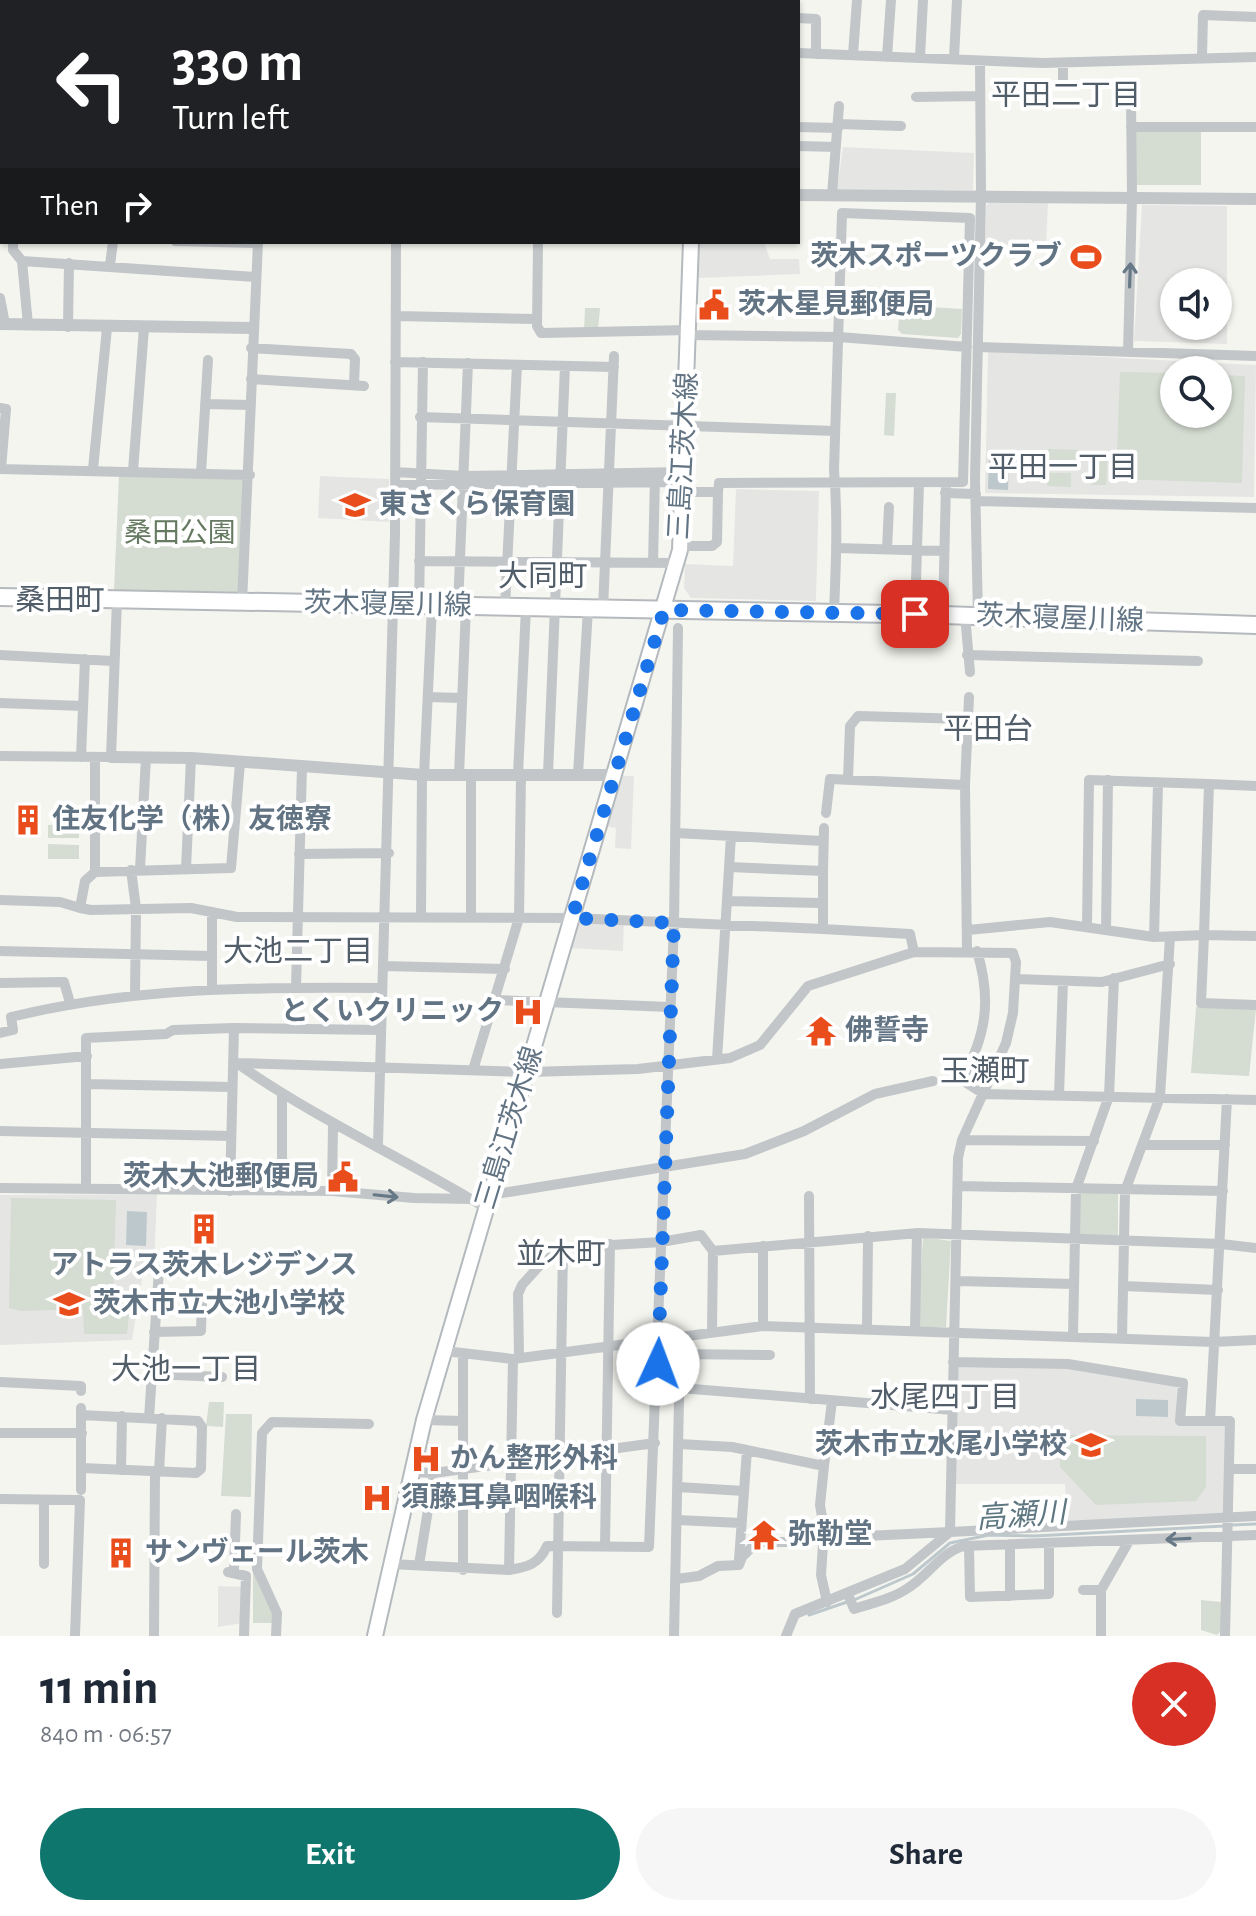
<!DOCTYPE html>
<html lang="en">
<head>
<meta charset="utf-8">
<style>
	:root { --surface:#fff; --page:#f6f6f7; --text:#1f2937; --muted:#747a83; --accent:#0f766e }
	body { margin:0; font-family:"Alegreya Sans","Noto Sans JP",sans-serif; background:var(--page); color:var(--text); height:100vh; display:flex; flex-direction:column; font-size:30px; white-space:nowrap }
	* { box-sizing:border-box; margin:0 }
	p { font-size:26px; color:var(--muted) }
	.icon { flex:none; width:44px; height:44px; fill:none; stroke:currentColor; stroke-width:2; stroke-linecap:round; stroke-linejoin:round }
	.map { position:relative; height:1636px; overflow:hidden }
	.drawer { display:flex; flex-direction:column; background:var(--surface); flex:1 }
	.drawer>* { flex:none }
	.top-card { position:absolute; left:0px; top:0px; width:800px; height:244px; box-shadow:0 2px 6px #0004; background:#202124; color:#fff; overflow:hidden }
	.fabs { position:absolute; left:1160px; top:268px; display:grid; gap:16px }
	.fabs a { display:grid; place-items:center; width:72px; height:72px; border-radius:50%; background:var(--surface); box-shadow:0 2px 6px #0004; font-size:40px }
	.pin { position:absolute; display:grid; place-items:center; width:68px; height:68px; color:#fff; margin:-34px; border-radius:16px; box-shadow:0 4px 12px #0006 }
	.me { position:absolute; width:88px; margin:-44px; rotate:2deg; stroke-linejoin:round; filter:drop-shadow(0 0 6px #0008) }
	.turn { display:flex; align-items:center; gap:28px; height:168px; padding:0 40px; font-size:36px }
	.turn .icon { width:104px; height:104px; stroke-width:2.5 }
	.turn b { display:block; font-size:56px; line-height:68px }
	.then { display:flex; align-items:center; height:76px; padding:0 40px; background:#0003; gap:16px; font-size:30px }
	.round { display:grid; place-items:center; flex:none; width:84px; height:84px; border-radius:42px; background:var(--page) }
	.summary { display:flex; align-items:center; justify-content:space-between; height:136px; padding:0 40px }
	h1 { font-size:48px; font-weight:600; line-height:60px }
	.button { display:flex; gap:16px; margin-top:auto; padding:16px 40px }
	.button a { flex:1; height:92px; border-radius:48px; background:var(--accent); color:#fff; font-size:32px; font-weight:600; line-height:92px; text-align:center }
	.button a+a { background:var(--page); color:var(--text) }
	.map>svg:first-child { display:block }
	.built { fill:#e5e6e4; fill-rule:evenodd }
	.green { fill:#d5dcd1 }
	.water { fill:#bdc8cd }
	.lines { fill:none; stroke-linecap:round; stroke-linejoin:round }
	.stream { stroke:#bdc8cd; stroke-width:3 }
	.secondary-casing { stroke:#b4b9be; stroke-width:18 }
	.primary-casing { stroke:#b5b9bd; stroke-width:20 }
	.pedestrian { stroke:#c2c6c9; stroke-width:8 }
	.minor { stroke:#c2c6c9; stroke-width:10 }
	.tertiary { stroke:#c2c6c9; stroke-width:12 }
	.secondary { stroke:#fff; stroke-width:14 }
	.primary { stroke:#fff; stroke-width:16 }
	.oneway { stroke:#677886 }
	.route { stroke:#1a73e8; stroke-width:14; stroke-dasharray:0 25.2 }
	.labels { text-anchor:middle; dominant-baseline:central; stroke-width:8; stroke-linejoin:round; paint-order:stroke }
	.poi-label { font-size:28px; font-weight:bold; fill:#627483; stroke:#fff; text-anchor:start }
	.street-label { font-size:28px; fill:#627483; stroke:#fff }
	.park-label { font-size:28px; fill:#667a61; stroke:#fff }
	.neighbourhood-label { font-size:30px; fill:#515d68; stroke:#fff }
	.water-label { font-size:30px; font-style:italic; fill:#5e7780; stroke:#fff }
</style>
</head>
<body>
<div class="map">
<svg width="1256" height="1636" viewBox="0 0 1256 1636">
	<rect width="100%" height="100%" fill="#f5f5f0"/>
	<path class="built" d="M 843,147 L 974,153 L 973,190 L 837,190 Z
		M 990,201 L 1048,203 L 1046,246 L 985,244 L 986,206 Z
		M 1142,205 L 1227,206 L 1227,344 L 1134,341 ZM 1174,282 L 1218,282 L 1218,326 L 1174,326 Z
		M 698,242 L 764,242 L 770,259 L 799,259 L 800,274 L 698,278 Z
		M 988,351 L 1256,365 L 1254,497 L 985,493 ZM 1174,370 L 1218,370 L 1218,414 L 1174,414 Z
		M 320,476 L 389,479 L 389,522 L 318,518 Z
		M 736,489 L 819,491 L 816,601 L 691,598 L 684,588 L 685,564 L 733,566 Z
		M 623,776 L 634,776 L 631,849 L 615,848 L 616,828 L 605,826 Z
		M 576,921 L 624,923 L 623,951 L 568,948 Z
		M 157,1194 L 154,1266 L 144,1267 L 132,1340 L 0,1345 L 0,1195 Z
		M 958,1364 L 1069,1366 L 1177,1383 L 1176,1424 L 1226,1426 L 1224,1518 L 1067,1521 L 1065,1484 L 955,1484 Z
		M 218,1586 L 243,1587 L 243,1623 L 218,1627 Z"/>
	<path class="green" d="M 1138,130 L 1201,130 L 1201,185 L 1135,185 L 1134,134 Z
		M 900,305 L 962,309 L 961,334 L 958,338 L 902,334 L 898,330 Z
		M 585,308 L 600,308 L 598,330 L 584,331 Z
		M 1120,372 L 1174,373 L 1174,414 L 1218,414 L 1218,375 L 1245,376 L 1242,483 L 1116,479 Z
		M 886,393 L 896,393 L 894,436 L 884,435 Z
		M 1048,449 L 1079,450 L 1078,463 L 1048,462 Z
		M 1094,451 L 1108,452 L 1106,485 L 1092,485 Z
		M 1048,473 L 1071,473 L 1071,487 L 1047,486 Z
		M 119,476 L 243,479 L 241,592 L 114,590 Z
		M 48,825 L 79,825 L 79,838 L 48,838 Z
		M 48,844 L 79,845 L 79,859 L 48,859 Z
		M 1196,1007 L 1256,1009 L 1249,1076 L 1191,1073 Z
		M 1078,1190 L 1118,1191 L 1118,1235 L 1077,1235 Z
		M 11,1198 L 116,1200 L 113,1301 L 130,1304 L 127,1334 L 84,1334 L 83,1309 L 21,1311 L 9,1308 Z
		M 923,1237 L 951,1241 L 946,1327 L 920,1327 L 918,1323 Z
		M 209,1402 L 224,1402 L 223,1427 L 206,1426 Z
		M 226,1414 L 252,1414 L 251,1497 L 221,1496 Z
		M 1060,1435 L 1206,1436 L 1206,1487 L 1196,1501 L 1096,1505 L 1060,1467 Z
		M 253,1571 L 265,1590 L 275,1623 L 253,1623 Z
		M 1201,1600 L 1221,1602 L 1221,1631 L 1217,1635 L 1201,1630 Z"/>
	<path class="water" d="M 989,457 L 1009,457 L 1008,490 L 988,489 Z
		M 127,1211 L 147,1212 L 146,1246 L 126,1245 Z
		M 1136,1399 L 1168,1400 L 1168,1417 L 1136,1416 Z"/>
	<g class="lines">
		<path class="stream" d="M 1232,1525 L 1256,1524
			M 854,1600 L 913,1574 L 950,1543 L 989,1535 L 1034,1536 L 1224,1526
			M 809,1615 L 847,1602"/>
		<g class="secondary-casing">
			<path id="secondary" d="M 685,0 L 685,2
				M 375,1636 L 424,1420 L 680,550 L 691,242"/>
		</g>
		<g class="primary-casing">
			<path id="primary" d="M 0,597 L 943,615 L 1256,625"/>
		</g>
		<path class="pedestrian" d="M 175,242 L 258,244"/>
		<path class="minor" d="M 50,0 L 50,2
			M 240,0 L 241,2
			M 675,0 L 675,2
			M 65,2 L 72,1
			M 133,2 L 137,0
			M 183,2 L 187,0
			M 346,2 L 349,0
			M 439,2 L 439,0
			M 591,2 L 592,0
			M 698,2 L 698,0
			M 0,11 L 2,11
			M 798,18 L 816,19 L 816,54
			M 798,53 L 1043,63 L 1256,57
			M 853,55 L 857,0
			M 0,56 L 2,56
			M 887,57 L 891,0
			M 920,57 L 923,0
			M 1202,57 L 1203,15 L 1256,17
			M 954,58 L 957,0
			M 1063,63 L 1063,79
			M 916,97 L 980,96
			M 838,124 L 901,126
			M 798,127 L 838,128
			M 1131,127 L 1256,127
			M 798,146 L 836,147
			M 0,158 L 2,158
			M 832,195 L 839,106
			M 13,242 L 13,250 L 22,261
			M 538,242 L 537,326 L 541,333 L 689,330
			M 110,265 L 113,242
			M 0,298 L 5,324
			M 397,316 L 537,319
			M 28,325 L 22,261 L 255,277
			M 68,327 L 69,263
			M 689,335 L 839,337 L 967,347
			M 978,347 L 1256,356
			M 251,348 L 351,354 L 355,359 L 354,385
			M 1128,352 L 1132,198 L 1131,97
			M 395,362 L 614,367
			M 251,379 L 364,386
			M 205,404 L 251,405
			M 0,408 L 6,409 L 1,469
			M 420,417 L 835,431
			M 0,469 L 250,475
			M 93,469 L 107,328
			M 133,471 L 144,328
			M 395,472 L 464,476 L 683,472
			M 201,473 L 208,360
			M 395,485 L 683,482
			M 718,492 L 719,483 L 963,482 L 970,218 L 842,213 L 834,470 C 838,518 836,565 834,612
			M 945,493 L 976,494
			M 977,501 L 1256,508
			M 681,546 L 712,546 L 717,542 L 718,492 L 683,492
			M 836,548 L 944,551
			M 887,549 L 889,507
			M 419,561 L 677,563
			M 653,563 L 655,477
			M 242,603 L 258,242
			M 419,606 L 423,362
			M 458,607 L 468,363
			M 505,607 L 517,365
			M 603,609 L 614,356
			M 915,614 L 919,483
			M 943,615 L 946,483
			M 965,615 L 970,672
			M 978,616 L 975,479 L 981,195 L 980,61
			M 0,655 L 113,661
			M 967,655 L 1198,661
			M 428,697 L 462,698
			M 0,703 L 83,706
			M 0,756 L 111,757 L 117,600
			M 81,757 L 85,659
			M 95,757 L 95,872 L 85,881 L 80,908 L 91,910 L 191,908 L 237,917 L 572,918 L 823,929
			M 518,774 L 526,608
			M 548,774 L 565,366
			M 578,774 L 588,609
			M 424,775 L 432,607
			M 459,775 L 466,607
			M 848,779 L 850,726 L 858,716 L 967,719
			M 1209,784 L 1256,786
			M 826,813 L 830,779 L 965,785
			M 676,833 L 822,841
			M 299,854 L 389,853
			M 729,867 L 823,871 L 824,828
			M 140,869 L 146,757
			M 186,869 L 191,758
			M 131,870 L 136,908 L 135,995
			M 823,871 L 823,929 L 910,934 L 914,952
			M 95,872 L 231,868 L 240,763
			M 0,900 L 60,902 L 80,908
			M 727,901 L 822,903
			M 421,916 L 422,775
			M 471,917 L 471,775
			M 968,930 L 1050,922 L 1154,937 L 1204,935 L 1209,784 L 1089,780 L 1087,927
			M 1106,930 L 1108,780
			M 1256,936 L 1204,935 L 1201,1003 L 1256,1005
			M 1154,937 L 1158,784
			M 0,951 L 211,956
			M 967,951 L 965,785 L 969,697
			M 383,966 L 505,969
			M 1015,979 L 1102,982 L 1170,964
			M 0,983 L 64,982 L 70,1003
			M 296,987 L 302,767
			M 212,989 L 212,912
			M 495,1000 L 670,1007
			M 0,1033 L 13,1030 L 11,1017 C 133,987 257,987 382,988
			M 717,1059 L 731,836
			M 236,1063 L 528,1072 L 638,1069 L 730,1058 L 760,1045 L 808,986 L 914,952 L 1013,953 L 1016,962 L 1013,1013 L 1006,1043 L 962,1140 L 958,1158 L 950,1532 L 823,1538
			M 0,1064 L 87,1056
			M 238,1064 C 311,1115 392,1153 469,1198
			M 473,1070 L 519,918 L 521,774
			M 962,1080 C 986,1035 992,1001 977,951
			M 950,1081 L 962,1080 L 984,1094 L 1256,1100
			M 87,1084 L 232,1087
			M 1059,1095 L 1063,981
			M 0,1131 L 231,1136
			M 962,1140 L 1094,1141
			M 378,1144 L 395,534 L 396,242
			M 1143,1145 L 1225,1145
			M 958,1186 L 1223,1191
			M 0,1188 L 332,1191 L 414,1198 L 471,1199 L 486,1208
			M 86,1189 L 86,1038 L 166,1034 L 173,1030 L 234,1028
			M 230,1191 L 234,1028 L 380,1030
			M 282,1191 L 282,1095
			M 332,1191 L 333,1125
			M 490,1195 L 745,1154 L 804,1131 L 875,1094 L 933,1081
			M 809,1196 L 810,1399
			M 956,1281 L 1074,1284
			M 1123,1286 L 1218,1290
			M 763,1326 L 763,1246
			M 867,1328 L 868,1236
			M 915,1330 L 917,1234
			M 154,1332 L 201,1331 L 202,1301
			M 712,1332 L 713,1251
			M 1073,1336 L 1076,1189 L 1109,1096 L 1114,978
			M 1122,1338 L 1125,1191 L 1160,1097 L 1170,937
			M 661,1339 L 674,1345 L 680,1354 L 674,1636
			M 445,1351 L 513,1359 L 763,1326 L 1213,1342 L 1256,1340
			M 463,1354 L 463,1570
			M 680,1354 L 770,1355
			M 519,1356 L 518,1294 L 522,1285 L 541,1264 L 563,1248 L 661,1242 L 701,1235 L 713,1251 L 918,1233 L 1221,1244 L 1256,1248
			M 953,1362 L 1068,1364 L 1183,1383 L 1180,1421 L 1230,1421 L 1225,1636
			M 151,1374 L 222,1377
			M 0,1382 L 81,1386 L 81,1391
			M 680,1388 L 953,1410
			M 81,1408 L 81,1490
			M 81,1415 L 198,1421 L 202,1427 L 201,1469 L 196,1473 L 82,1468
			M 149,1418 L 159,1270 L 204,1271
			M 424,1420 L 463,1421
			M 1210,1421 L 1227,1099
			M 0,1433 L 82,1433
			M 679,1444 L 732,1447 L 824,1466 L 820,1505 L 824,1529 L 821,1575 L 827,1602
			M 824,1466 L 832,1401
			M 1230,1469 L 1256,1469
			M 121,1470 L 122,1416
			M 159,1472 L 162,1418
			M 411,1472 L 434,1473 L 655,1443
			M 678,1487 L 744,1491
			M 0,1499 L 80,1500 L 75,1636
			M 677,1520 L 741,1523
			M 605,1546 L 610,1244
			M 969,1546 L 970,1597 L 1049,1594 L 1049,1543
			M 739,1560 L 747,1450
			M 44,1564 L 44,1500
			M 390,1564 L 509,1570 C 528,1567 539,1564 547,1546 L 649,1547 L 674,923 L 678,628
			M 419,1565 L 434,1473
			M 509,1570 L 513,1359
			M 234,1571 L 236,1514
			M 228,1572 L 246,1576 L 244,1636
			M 676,1579 L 699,1576 L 718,1566 L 739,1565 L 742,1557 L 757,1542 L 787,1542 L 795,1536 L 823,1535
			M 1083,1590 L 1101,1590
			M 848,1594 L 854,1609 C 872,1603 892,1599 908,1588 C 928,1576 941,1552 964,1546 L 1256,1535
			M 1010,1596 L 1010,1544
			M 557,1613 L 563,1248
			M 154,1636 L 155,1472
			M 276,1636 L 277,1613 L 257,1569 L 262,1433 L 272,1422 L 369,1424
			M 786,1636 L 795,1614 L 905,1569 L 950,1532 L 1256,1516
			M 1101,1636 L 1101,1590 L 1129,1541"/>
		<path class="tertiary" d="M 798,195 L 1256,199
			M 0,324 L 251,328
			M 111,757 L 191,758 L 424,775 L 614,775"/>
		<use href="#secondary" class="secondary"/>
		<use href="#primary" class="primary"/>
	</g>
	<defs><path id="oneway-shaft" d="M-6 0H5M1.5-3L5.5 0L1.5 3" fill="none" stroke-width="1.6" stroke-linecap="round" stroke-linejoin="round" transform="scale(2)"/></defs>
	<g class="oneway">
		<use href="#oneway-shaft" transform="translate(1130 275) rotate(-88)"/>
		<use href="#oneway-shaft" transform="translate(386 1196) rotate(6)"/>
		<use href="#oneway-shaft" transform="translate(1178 1539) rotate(177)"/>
	</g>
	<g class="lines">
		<path class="route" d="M 658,1364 L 674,923 L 572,918 L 664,610 L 915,614"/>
	</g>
	<defs>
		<g id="stadium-bare" transform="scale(2.4)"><path d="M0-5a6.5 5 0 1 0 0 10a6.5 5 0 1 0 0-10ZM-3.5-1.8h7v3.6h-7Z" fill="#e94d1c" stroke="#fff" stroke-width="2.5" paint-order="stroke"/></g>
		<g id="civic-bare" transform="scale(2.4)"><path d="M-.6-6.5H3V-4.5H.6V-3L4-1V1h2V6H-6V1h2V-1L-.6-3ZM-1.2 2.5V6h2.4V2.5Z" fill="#e94d1c" stroke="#fff" stroke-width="2.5" paint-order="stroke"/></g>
		<g id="school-bare" transform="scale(2.4)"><path d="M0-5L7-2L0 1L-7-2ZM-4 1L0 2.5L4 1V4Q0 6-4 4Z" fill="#e94d1c" stroke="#fff" stroke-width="2.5" paint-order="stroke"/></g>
		<g id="building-bare" transform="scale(2.4)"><path d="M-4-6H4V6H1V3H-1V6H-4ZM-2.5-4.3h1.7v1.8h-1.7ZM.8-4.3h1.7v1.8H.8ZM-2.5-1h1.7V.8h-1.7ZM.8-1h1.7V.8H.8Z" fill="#e94d1c" stroke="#fff" stroke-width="2.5" paint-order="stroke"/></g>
		<g id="hospital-bare" transform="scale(2.4)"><path d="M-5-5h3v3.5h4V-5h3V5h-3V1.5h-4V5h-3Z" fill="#e94d1c" stroke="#fff" stroke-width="2.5" paint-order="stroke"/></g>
		<g id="temple-bare" transform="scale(2.4)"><path d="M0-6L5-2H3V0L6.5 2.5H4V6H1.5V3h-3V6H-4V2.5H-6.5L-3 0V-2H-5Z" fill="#e94d1c" stroke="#fff" stroke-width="2.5" paint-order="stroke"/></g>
	</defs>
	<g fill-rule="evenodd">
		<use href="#stadium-bare" x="1086" y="257"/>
		<use href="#civic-bare" x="714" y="305"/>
		<use href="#school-bare" x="355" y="505"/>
		<use href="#building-bare" x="28" y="820"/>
		<use href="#hospital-bare" x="528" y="1012"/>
		<use href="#temple-bare" x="821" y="1031"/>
		<use href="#civic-bare" x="343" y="1177"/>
		<use href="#building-bare" x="204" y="1229"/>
		<use href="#school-bare" x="69" y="1304"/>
		<use href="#school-bare" x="1091" y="1445"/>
		<use href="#hospital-bare" x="426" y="1459"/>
		<use href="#hospital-bare" x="377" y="1498"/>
		<use href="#temple-bare" x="764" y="1535"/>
		<use href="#building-bare" x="121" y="1553"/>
	</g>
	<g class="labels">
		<g class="poi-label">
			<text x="1062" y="257" text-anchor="end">茨木スポーツクラブ</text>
			<text x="738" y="305">茨木星見郵便局</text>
			<text x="379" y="505">東さくら保育園</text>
			<text x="52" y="820">住友化学（株）友徳寮</text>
			<text x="504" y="1012" text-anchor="end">とくいクリニック</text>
			<text x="845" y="1031">佛誓寺</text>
			<text x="319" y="1177" text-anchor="end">茨木大池郵便局</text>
			<text x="204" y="1266" text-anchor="middle">アトラス茨木レジデンス</text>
			<text x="93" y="1304">茨木市立大池小学校</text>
			<text x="1067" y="1445" text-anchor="end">茨木市立水尾小学校</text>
			<text x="450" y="1459">かん整形外科</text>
			<text x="401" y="1498">須藤耳鼻咽喉科</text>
			<text x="788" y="1535">弥勒堂</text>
			<text x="145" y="1553">サンヴェール茨木</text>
		</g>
		<g class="street-label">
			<text transform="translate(684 456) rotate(-87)">三島江茨木線</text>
			<text transform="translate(388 605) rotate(1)">茨木寝屋川線</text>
			<text transform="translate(1060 619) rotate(2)">茨木寝屋川線</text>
			<text transform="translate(510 1128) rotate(-73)">三島江茨木線</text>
		</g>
		<g class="park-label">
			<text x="180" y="534">桑田公園</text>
		</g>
		<g class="neighbourhood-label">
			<text x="1066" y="96">平田二丁目</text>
			<text x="1063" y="468">平田一丁目</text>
			<text x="543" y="577">大同町</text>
			<text x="60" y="601">桑田町</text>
			<text x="988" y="730">平田台</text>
			<text x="298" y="952">大池二丁目</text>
			<text x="985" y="1072">玉瀬町</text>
			<text x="561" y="1255">並木町</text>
			<text x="186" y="1370">大池一丁目</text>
			<text x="945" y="1398">水尾四丁目</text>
		</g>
		<g class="water-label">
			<text transform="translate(1021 1516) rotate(-4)">高瀬川</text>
		</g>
	</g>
</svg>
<div class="fabs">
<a><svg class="icon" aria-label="sound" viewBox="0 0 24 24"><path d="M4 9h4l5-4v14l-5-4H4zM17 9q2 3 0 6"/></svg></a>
<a><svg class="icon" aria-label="search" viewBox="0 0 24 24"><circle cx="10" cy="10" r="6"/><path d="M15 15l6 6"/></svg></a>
</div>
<div class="pin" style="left:915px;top:614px;background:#d93025"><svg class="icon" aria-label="arrive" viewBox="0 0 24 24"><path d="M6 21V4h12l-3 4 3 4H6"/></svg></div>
<svg class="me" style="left:658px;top:1364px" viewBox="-20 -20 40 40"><circle r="19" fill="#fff"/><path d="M0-13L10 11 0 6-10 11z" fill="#1a73e8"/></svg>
<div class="top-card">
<div class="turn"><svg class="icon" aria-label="left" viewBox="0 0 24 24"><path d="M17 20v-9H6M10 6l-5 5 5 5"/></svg><div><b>330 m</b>Turn left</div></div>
<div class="then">Then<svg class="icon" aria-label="right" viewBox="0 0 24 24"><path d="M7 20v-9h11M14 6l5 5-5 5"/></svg></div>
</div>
</div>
<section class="drawer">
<div class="summary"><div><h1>11 min</h1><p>840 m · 06:57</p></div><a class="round" style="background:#d93025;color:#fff"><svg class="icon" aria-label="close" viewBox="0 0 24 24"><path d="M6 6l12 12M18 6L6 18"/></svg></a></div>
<div class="button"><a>Exit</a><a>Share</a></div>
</section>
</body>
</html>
